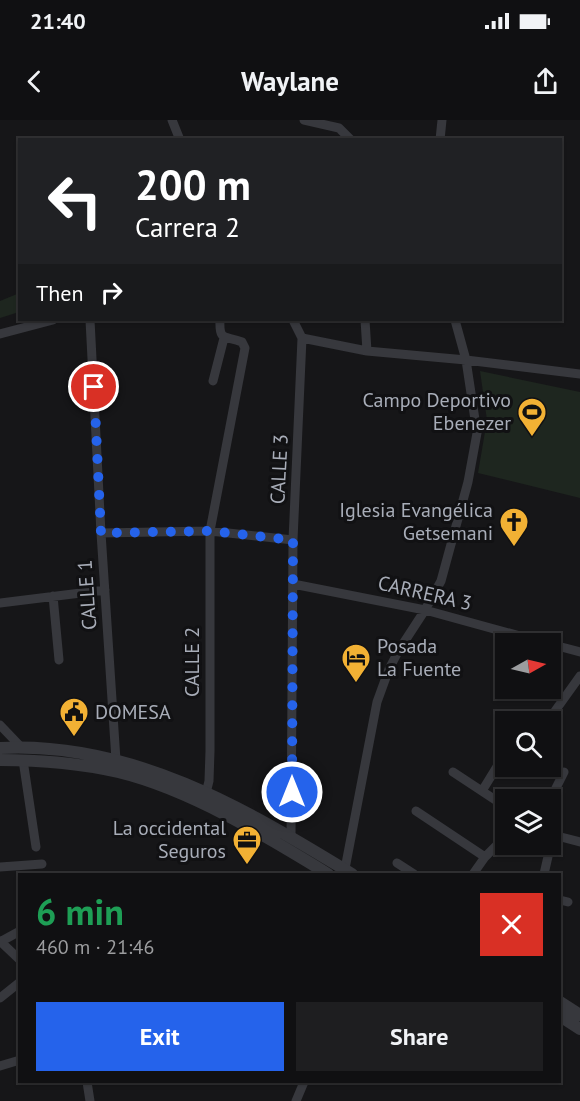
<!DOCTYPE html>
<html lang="en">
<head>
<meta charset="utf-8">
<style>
	:root { --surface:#101012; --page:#1e1e20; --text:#f1f3f6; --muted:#9c9d9f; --line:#303032; --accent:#2563eb }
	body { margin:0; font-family:"PT Sans",sans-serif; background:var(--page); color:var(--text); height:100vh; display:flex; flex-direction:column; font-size:22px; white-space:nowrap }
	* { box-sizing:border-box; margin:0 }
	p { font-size:20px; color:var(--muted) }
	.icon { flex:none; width:33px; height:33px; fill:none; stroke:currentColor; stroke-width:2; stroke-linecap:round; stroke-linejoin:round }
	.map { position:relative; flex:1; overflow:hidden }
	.details { position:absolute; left:18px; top:753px; width:543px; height:210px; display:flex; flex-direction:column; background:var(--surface); border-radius:0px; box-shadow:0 2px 4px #0004,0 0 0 2px var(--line) }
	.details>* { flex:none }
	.hud { position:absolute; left:18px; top:18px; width:544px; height:183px; border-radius:0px; box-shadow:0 2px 4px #0004,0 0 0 2px var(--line); background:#202124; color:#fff; overflow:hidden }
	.needle { width:39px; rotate:82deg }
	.controls { position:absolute; left:495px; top:513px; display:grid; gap:12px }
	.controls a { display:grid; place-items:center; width:66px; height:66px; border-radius:0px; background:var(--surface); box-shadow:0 2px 4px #0004,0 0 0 2px var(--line); font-size:30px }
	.pin { position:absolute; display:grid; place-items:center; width:51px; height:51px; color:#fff; margin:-26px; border:3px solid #fff; border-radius:50%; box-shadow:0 2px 6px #0007 }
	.me { position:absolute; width:66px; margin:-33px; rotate:0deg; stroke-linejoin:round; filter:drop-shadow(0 0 4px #0008) }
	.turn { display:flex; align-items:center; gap:21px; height:126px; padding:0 18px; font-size:27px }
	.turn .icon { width:78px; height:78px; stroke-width:2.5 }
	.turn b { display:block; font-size:42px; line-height:51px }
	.then { display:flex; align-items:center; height:57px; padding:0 18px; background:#0003; gap:12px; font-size:22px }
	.round { display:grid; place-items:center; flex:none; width:63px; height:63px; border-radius:0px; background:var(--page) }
	.headline { display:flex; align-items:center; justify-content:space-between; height:102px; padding:0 18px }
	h1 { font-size:36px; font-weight:700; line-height:45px; color:#1e9e55 }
	.cta { display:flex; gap:12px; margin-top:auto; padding:12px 18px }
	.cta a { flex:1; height:69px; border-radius:0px; background:var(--accent); color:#fff; font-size:24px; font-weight:700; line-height:69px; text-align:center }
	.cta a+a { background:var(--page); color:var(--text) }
	.status { display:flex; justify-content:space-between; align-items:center; height:42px; padding:0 30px; background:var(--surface); direction:ltr }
	.status svg { height:16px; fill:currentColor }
	header { display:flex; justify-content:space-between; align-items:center; height:78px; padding:0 18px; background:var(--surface); font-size:27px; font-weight:700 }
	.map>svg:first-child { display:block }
	.green { fill:#1e261f }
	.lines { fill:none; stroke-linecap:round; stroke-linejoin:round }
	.minor { stroke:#37383d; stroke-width:9 }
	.tertiary { stroke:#37383d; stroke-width:12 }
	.route { stroke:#2563eb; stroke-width:10; stroke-dasharray:0 18 }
	.labels { text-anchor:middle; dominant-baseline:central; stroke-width:6; stroke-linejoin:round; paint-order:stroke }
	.poi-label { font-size:20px; fill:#a8adb8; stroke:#111113; text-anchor:end }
	.street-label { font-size:20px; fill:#a8adb8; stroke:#111113 }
</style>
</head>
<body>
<div class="status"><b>21:40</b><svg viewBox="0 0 49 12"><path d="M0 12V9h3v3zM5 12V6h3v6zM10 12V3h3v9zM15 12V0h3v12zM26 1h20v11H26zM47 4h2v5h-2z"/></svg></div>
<header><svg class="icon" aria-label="back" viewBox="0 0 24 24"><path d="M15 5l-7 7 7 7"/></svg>Waylane<svg class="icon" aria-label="share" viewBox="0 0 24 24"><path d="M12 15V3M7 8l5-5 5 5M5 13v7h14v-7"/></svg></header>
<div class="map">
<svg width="580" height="981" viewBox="0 0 580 981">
	<rect width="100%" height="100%" fill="#161618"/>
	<path class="green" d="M 17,174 L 19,192 L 0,198 L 0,181 Z
		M 480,251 L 580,272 L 580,378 L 478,353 L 487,300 Z"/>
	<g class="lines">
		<path class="minor" d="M 172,0 L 180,20
			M 304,0 L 339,8 L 351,20
			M 440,20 L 442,0
			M 90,200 L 101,413 L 116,640
			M 365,200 L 367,231
			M 0,214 L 53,200
			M 302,218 L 367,231 L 466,240 L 580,254
			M 213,261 L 224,218
			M 101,413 L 210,411 L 293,420
			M 293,464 L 425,490 L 549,524
			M 53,476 L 59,540
			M 0,483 L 105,470
			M 550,524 L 580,532
			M 555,591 L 580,556
			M 525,602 L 528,596
			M 0,605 L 21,627
			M 23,640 L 36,727
			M 453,652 L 506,687
			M 482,671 L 506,632
			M 205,677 L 209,661 L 210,631 L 210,411 L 245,228 L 242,222 C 225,215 219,222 220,200
			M 550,680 L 564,652
			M 416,691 L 485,737
			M 291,718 L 293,420 L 302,218 L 293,200
			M 397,743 L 414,754
			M 0,747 L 42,744
			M 344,754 L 377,582 L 389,549 L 399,530 L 425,490 L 441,461 L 468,362 L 477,313 L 466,240 L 455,200
			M 473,754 L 485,737 L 506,716
			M 544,754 L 552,719 L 561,717 L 580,722
			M 560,780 L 568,782
			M 0,821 L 20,840
			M 0,822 L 20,811
			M 0,878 L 20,862
			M 0,946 L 20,940
			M 87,962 L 90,981
			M 296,981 L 304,962"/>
		<path class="tertiary" d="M 0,628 C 131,621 244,688 352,754
			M 0,640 C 40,640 79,643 118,652 C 189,669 266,716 328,754
			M 560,882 L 580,895
			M 560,896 L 580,909"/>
	</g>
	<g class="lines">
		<path class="route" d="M 94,267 L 101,413 L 210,411 L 293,420 L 292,672"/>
	</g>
	<defs>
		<g id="stadium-pin" transform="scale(1.5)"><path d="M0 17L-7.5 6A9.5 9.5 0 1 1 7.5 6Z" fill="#f2b134" stroke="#111113"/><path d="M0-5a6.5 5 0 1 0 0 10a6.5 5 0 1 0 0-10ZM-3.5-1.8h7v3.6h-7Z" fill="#111"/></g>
		<g id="church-pin" transform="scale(1.5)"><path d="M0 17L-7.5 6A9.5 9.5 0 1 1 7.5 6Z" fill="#f2b134" stroke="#111113"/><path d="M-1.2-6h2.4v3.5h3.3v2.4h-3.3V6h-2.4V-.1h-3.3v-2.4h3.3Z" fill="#111"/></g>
		<g id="hotel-pin" transform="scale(1.5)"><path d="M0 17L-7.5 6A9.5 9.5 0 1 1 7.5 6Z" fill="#f2b134" stroke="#111113"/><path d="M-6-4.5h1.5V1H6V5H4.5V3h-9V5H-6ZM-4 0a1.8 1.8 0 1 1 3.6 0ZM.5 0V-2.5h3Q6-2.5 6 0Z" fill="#111"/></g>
		<g id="civic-pin" transform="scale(1.5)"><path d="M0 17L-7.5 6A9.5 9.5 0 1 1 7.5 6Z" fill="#f2b134" stroke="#111113"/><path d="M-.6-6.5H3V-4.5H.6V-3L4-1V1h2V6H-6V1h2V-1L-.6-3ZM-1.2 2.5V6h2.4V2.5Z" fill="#111"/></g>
		<g id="office-pin" transform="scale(1.5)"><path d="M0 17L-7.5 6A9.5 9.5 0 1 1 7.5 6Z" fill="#f2b134" stroke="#111113"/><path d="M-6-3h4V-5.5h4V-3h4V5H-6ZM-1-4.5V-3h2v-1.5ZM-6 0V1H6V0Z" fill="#111"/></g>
	</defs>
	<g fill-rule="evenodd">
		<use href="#stadium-pin" x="532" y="292"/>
		<use href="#church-pin" x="514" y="402"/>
		<use href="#hotel-pin" x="356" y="538"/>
		<use href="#civic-pin" x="74" y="592"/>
		<use href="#office-pin" x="247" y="720"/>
	</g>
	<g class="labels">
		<g class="poi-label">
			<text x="511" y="280">Campo Deportivo<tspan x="511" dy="23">Ebenezer</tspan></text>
			<text x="493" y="390">Iglesia Evangélica<tspan x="493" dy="23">Getsemani</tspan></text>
			<text x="377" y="526" text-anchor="start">Posada<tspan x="377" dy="23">La Fuente</tspan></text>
			<text x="95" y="592" text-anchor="start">DOMESA</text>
			<text x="226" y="708">La occidental<tspan x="226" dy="23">Seguros</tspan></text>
		</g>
		<g class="street-label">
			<text transform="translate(279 349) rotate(-87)">CALLE 3</text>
			<text transform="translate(425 473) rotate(13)">CARRERA 3</text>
			<text transform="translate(87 475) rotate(-94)">CALLE 1</text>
			<text transform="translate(192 542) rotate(-90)">CALLE 2</text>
		</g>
	</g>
</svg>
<div class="controls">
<a><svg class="needle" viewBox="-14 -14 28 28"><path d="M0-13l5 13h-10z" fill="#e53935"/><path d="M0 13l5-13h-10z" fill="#9c9d9f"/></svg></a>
<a><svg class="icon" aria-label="search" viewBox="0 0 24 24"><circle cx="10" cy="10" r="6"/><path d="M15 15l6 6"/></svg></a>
<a><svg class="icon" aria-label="layers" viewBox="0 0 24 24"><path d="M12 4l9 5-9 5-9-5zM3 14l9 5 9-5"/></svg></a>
</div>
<div class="pin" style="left:94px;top:267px;background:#d93025"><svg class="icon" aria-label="arrive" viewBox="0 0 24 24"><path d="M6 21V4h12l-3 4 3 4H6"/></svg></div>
<svg class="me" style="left:292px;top:672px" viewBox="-20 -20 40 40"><circle r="17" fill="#2563eb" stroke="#fff" stroke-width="3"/><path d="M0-11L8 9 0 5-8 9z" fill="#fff"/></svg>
<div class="hud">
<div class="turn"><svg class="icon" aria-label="left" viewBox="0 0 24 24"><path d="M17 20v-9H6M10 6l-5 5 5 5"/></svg><div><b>200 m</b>Carrera 2</div></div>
<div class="then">Then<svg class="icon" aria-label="right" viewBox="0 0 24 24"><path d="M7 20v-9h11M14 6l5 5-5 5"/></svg></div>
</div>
<section class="details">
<div class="headline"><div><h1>6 min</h1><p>460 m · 21:46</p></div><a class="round" style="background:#d93025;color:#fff"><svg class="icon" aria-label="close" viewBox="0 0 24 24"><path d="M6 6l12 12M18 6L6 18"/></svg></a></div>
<div class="cta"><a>Exit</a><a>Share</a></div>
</section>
</div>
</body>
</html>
